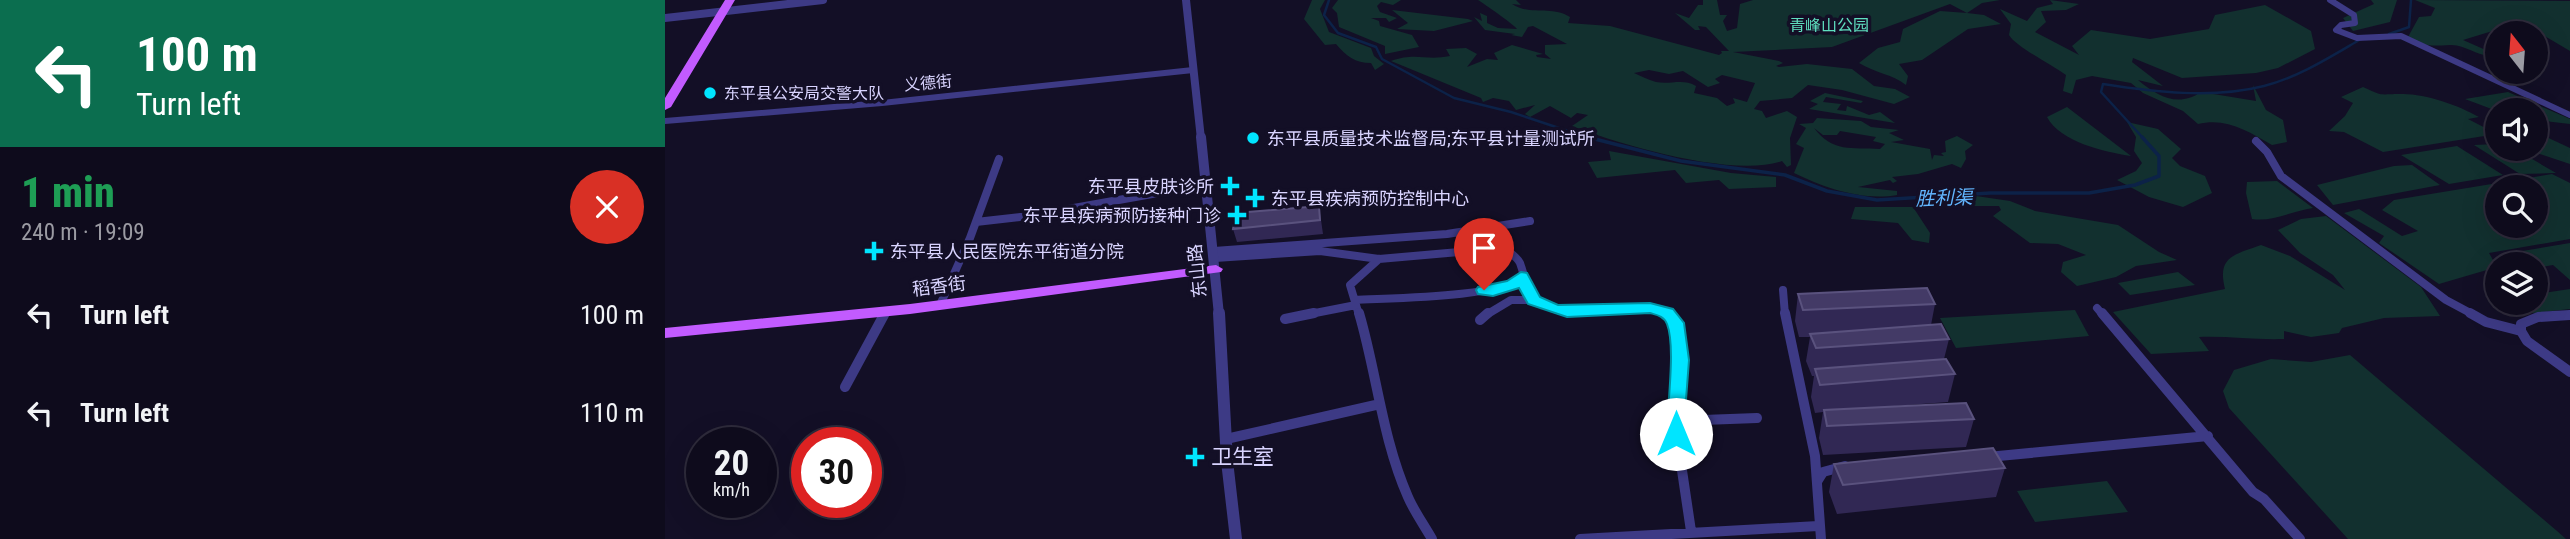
<!DOCTYPE html>
<html lang="en">
<head>
<meta charset="utf-8">
<style>
	:root { --surface:#0e0b1c; --page:#1c1929; --text:#f1f3f6; --muted:#9b9ba3; --line:#2e2b3b }
	body { margin:0; font-family:"Roboto Condensed","Noto Sans SC",sans-serif; background:var(--page); color:var(--text); height:100vh; display:flex; flex-direction:column; font-size:26px; white-space:nowrap }
	* { box-sizing:border-box; margin:0 }
	p { font-size:23px; color:var(--muted) }
	.icon { flex:none; width:38px; height:38px; fill:none; stroke:currentColor; stroke-width:2; stroke-linecap:round; stroke-linejoin:round }
	.map { position:relative; flex:1; overflow:hidden }
	.sheet { display:flex; flex-direction:column; background:var(--surface); width:665px }
	.sheet>* { flex:none }
	.top-card { background:#0b6e4f; color:#fff; overflow:hidden }
	.needle { width:46px; rotate:343deg }
	.controls { position:absolute; left:1820px; top:21px; display:grid; gap:14px }
	.controls a { display:grid; place-items:center; width:63px; height:63px; border-radius:50%; background:var(--surface); box-shadow:0 7px 28px #0002,0 0 0 2px var(--line); font-size:35px }
	.speed { position:absolute; left:21px; top:427px; display:flex; gap:14px; font-size:35px; font-weight:700; text-align:center }
	.speed>* { display:grid; place-content:center; width:91px; height:91px; border-radius:50%; background:var(--surface); box-shadow:0 7px 28px #0002,0 0 0 2px var(--line); line-height:1 }
	.speed small { font-size:18px; font-weight:400 }
	.speed .limit { border:10px solid #d22; background:#fff; color:#111 }
	.pin { position:absolute; display:grid; place-items:center; width:60px; height:60px; color:#fff; margin:-72px -30px; border-radius:50% 50% 50% 0; rotate:-45deg; box-shadow:0 0 7px #0007 }
	.pin .icon { rotate:45deg }
	.me { position:absolute; width:77px; margin:-38px; rotate:0deg; stroke-linejoin:round; filter:drop-shadow(0 0 5px #0008) }
	.turn { display:flex; align-items:center; gap:24px; height:147px; padding:0 21px; font-size:32px }
	.turn .icon { width:91px; height:91px; stroke-width:2.5 }
	.turn b { display:block; font-size:49px; line-height:60px }
	.round { display:grid; place-items:center; flex:none; width:74px; height:74px; border-radius:37px; background:var(--page) }
	.headline { display:flex; align-items:center; justify-content:space-between; height:119px; padding:0 21px }
	h1 { font-size:42px; font-weight:800; line-height:52px; color:#1e9e55 }
	ul { padding:0; list-style:none }
	li { display:flex; align-items:center; gap:21px; height:98px; padding:0 21px }
	li div { flex:1 }
	li b { display:block; font-size:26px }
	li em { font-style:normal }
	main { display:flex; flex:1; min-height:0 }
	.map>svg:first-child { display:block }
	.green { fill:#12302f; fill-rule:evenodd }
	.lines { fill:none; stroke-linecap:round; stroke-linejoin:round }
	.stream-far1 { stroke:#0c2248; stroke-width:2.5 }
	.stream { stroke:#0c2248; stroke-width:3.5 }
	.minor-far2 { stroke:#3d3a85; stroke-width:6 }
	.minor-far1 { stroke:#3d3a85; stroke-width:8 }
	.minor { stroke:#3d3a85; stroke-width:10 }
	.tertiary-far2 { stroke:#3d3a85; stroke-width:8 }
	.tertiary-far1 { stroke:#3d3a85; stroke-width:10 }
	.tertiary { stroke:#3d3a85; stroke-width:12 }
	.primary { fill:#c25bff; fill-rule:evenodd }
	.wall { fill:#312854 }
	.building { fill:#433a66; stroke:#5a527e; stroke-width:2 }
	.route { fill:#00e5ff; stroke:#0095a6; stroke-width:2 }
	.poi-dot { fill:#00e5ff; stroke:#130f26; stroke-width:2.5 }
	.labels { text-anchor:middle; dominant-baseline:central; stroke-width:7; stroke-linejoin:round; paint-order:stroke }
	.far-park-label { font-size:16px; fill:#5fe0c0; stroke:#130f26 }
	.far-street-label { font-size:16px; fill:#d9d4ff; stroke:#130f26 }
	.far-poi-label { font-size:16px; fill:#d9d4ff; stroke:#130f26; text-anchor:start }
	.poi-label { font-size:18px; fill:#d9d4ff; stroke:#130f26; text-anchor:start }
	.street-label { font-size:18px; fill:#d9d4ff; stroke:#130f26 }
	.water-label { font-size:19px; font-style:italic; fill:#62b6ff; stroke:#130f26 }
	.near-poi-label { font-size:21px; fill:#d9d4ff; stroke:#130f26; text-anchor:start }
</style>
</head>
<body>
<main>
<section class="sheet">
<div class="top-card">
<div class="turn"><svg class="icon" aria-label="left" viewBox="0 0 24 24"><path d="M17 20v-9H6M10 6l-5 5 5 5"/></svg><div><b>100 m</b>Turn left</div></div>
</div>
<div class="headline"><div><h1>1 min</h1><p>240 m · 19:09</p></div><a class="round" style="background:#d93025;color:#fff"><svg class="icon" aria-label="close" viewBox="0 0 24 24"><path d="M6 6l12 12M18 6L6 18"/></svg></a></div>
<ul>
<li><svg class="icon" aria-label="left" viewBox="0 0 24 24"><path d="M17 20v-9H6M10 6l-5 5 5 5"/></svg><div><b>Turn left</b></div><em>100 m</em></li>
<li><svg class="icon" aria-label="left" viewBox="0 0 24 24"><path d="M17 20v-9H6M10 6l-5 5 5 5"/></svg><div><b>Turn left</b></div><em>110 m</em></li>
</ul>
</section>
<div class="map">
<svg width="1905" height="539" viewBox="0 0 1905 539">
	<rect width="100%" height="100%" fill="#130f26"/>
	<path class="green" d="M 647,0 L 660,0 L 655,9 L 664,32 L 706,48 L 709,56 L 719,64 L 710,70 L 706,63 C 690,63 681,56 671,44 L 660,45 L 639,19 Z
		M 673,0 L 736,0 L 728,5 L 716,2 L 712,6 L 715,12 L 732,18 L 724,22 L 721,18 L 706,18 L 714,21 L 715,26 L 747,35 L 754,47 L 720,54 L 720,46 L 674,27 L 672,13 L 667,8 Z
		M 813,0 L 851,0 L 856,5 L 847,4 C 865,16 886,5 905,17 L 903,23 L 945,26 L 1054,55 L 1057,53 L 1056,51 L 1064,51 L 1041,27 L 1033,26 L 1035,30 L 1030,30 L 1010,13 L 1024,18 L 1033,5 L 1038,5 L 1038,0 L 1052,0 L 1055,15 L 1062,15 L 1058,21 L 1062,31 L 1072,28 L 1075,4 L 1088,0 L 1335,0 L 1317,3 L 1302,13 L 1319,15 L 1336,24 L 1303,29 L 1257,60 L 1234,64 L 1243,76 L 1241,85 C 1227,74 1210,73 1194,63 L 1213,48 L 1235,42 L 1238,29 L 1275,11 L 1302,13 L 1285,4 L 1167,47 L 1068,52 L 1114,61 L 1118,63 L 1111,66 L 1114,67 L 1142,64 L 1187,69 L 1209,86 L 1230,89 L 1245,97 L 1229,104 L 1177,90 L 1143,85 L 1127,98 L 1095,101 L 1089,109 L 1097,111 L 1101,118 L 1122,111 L 1132,117 L 1125,138 L 1126,165 L 1122,167 L 1117,161 C 1068,178 956,145 907,126 L 923,115 L 912,113 L 906,118 L 885,106 L 865,117 L 860,114 L 870,105 L 851,110 L 844,101 L 828,98 L 818,102 L 816,98 L 726,61 C 751,52 760,61 785,56 L 781,49 L 801,48 L 812,54 L 802,67 L 822,59 L 833,60 L 829,53 L 847,45 L 878,54 L 871,55 L 872,57 L 886,59 L 880,54 L 880,45 L 902,44 L 868,26 L 863,27 L 857,37 L 846,35 L 850,34 L 820,30 L 809,17 L 817,21 L 815,13 L 822,16 L 822,23 L 833,28 L 852,29 C 851,26 818,3 813,0 ZM 984,70 L 1004,74 L 1018,71 L 1043,87 L 1055,83 L 1050,79 L 1057,75 L 1090,83 L 1082,102 L 1068,98 L 1070,103 L 1062,106 L 1052,98 L 1029,93 L 1031,86 C 1018,78 1005,85 991,82 C 984,80 976,76 969,73 Z
		M 1385,0 L 1414,4 L 1401,10 L 1376,11 L 1381,22 L 1370,32 L 1414,55 L 1407,46 L 1426,30 L 1485,39 L 1544,29 L 1550,15 L 1600,5 L 1646,31 L 1650,49 L 1613,68 L 1591,73 L 1517,78 L 1468,58 L 1467,62 L 1498,86 L 1473,80 C 1492,96 1513,108 1536,92 L 1591,101 L 1588,85 L 1601,110 L 1618,120 L 1622,142 L 1607,145 C 1583,131 1561,117 1533,124 L 1518,111 L 1478,93 L 1466,83 L 1427,76 L 1411,80 L 1407,94 L 1398,91 L 1401,75 C 1386,64 1351,47 1344,35 L 1346,24 L 1335,9 L 1362,21 L 1372,8 L 1388,4 Z
		M 1706,0 L 1732,0 L 1725,22 L 1688,31 L 1678,18 L 1709,4 Z
		M 1750,0 L 1905,1 L 1905,51 L 1878,35 L 1834,29 L 1798,40 L 1832,55 C 1813,59 1802,44 1785,45 C 1764,46 1763,47 1743,37 L 1754,17 L 1766,16 L 1770,8 Z
		M 727,10 L 803,19 L 808,21 L 769,31 L 732,29 L 743,23 Z
		M 1698,87 C 1719,97 1714,94 1735,94 C 1759,93 1793,105 1814,117 L 1803,119 L 1832,134 L 1718,152 L 1679,132 L 1664,131 L 1680,116 L 1688,103 L 1676,97 Z
		M 1843,92 L 1905,119 L 1905,124 L 1871,120 L 1871,110 L 1832,111 L 1800,99 Z
		M 1160,93 L 1198,101 L 1196,103 L 1161,97 L 1158,102 L 1176,104 L 1172,110 L 1181,111 L 1182,106 L 1204,115 L 1215,112 L 1230,123 L 1144,109 L 1153,104 L 1145,101 Z
		M 1402,107 L 1466,156 C 1440,152 1395,142 1382,117 Z
		M 1152,118 L 1196,121 L 1206,127 L 1234,130 L 1224,133 L 1239,140 L 1226,142 L 1265,149 L 1267,160 L 1269,155 L 1279,156 L 1276,153 L 1281,152 L 1280,141 L 1292,136 L 1308,145 L 1300,151 L 1301,159 L 1296,168 L 1287,164 L 1253,174 L 1227,177 L 1232,181 L 1228,183 L 1225,180 L 1193,187 L 1232,191 L 1232,195 C 1197,201 1160,188 1129,173 L 1139,148 L 1131,144 L 1141,128 L 1134,124 L 1148,123 ZM 1149,128 L 1158,135 L 1172,135 L 1175,131 L 1211,137 L 1208,141 L 1220,144 L 1215,149 C 1186,147 1168,153 1149,128 Z
		M 1462,122 L 1493,129 L 1516,149 L 1507,158 L 1515,166 L 1540,176 L 1547,193 L 1518,207 L 1484,197 L 1452,180 L 1471,171 L 1477,163 L 1469,151 L 1471,137 Z
		M 1871,132 L 1905,148 L 1905,164 L 1860,149 L 1871,149 Z
		M 1832,144 L 1832,149 L 1850,149 L 1891,173 L 1855,174 L 1809,145 Z
		M 1792,146 L 1838,175 L 1784,184 L 1736,155 Z
		M 944,151 L 1066,173 L 1111,177 L 1111,187 L 1064,189 L 1054,180 L 1021,183 L 1010,170 L 932,178 L 923,162 L 946,160 Z
		M 1747,165 L 1775,185 L 1668,205 L 1652,185 L 1729,166 Z
		M 1887,174 L 1905,183 L 1905,239 L 1824,253 L 1832,267 L 1774,284 L 1714,243 L 1719,236 L 1679,213 L 1694,209 L 1737,236 L 1753,231 L 1717,210 L 1729,200 ZM 1832,187 L 1871,187 L 1871,226 L 1832,226 Z
		M 1612,181 L 1648,208 C 1627,211 1608,222 1587,219 L 1581,193 L 1582,182 Z
		M 1311,196 L 1345,201 L 1370,211 L 1453,225 L 1494,252 L 1512,260 L 1471,266 L 1451,277 L 1412,286 L 1396,272 L 1398,262 L 1421,255 L 1393,244 L 1365,243 L 1328,216 L 1336,210 L 1334,206 L 1308,206 L 1294,197 Z
		M 1190,207 L 1248,207 L 1265,233 L 1264,243 L 1247,240 L 1233,223 L 1186,219 Z
		M 1661,216 L 1756,287 L 1775,316 L 1719,318 L 1677,328 L 1674,333 L 1646,337 L 1619,331 L 1619,339 C 1590,340 1563,336 1534,337 L 1544,351 L 1486,354 L 1448,312 L 1560,289 C 1552,257 1568,255 1596,245 L 1625,256 L 1680,290 L 1668,275 L 1635,253 L 1613,230 L 1636,219 Z
		M 1905,243 L 1905,280 L 1888,265 L 1871,268 L 1871,264 L 1842,264 L 1833,255 Z
		M 1513,272 L 1530,285 L 1465,295 L 1453,283 Z
		M 1905,289 L 1905,309 L 1868,313 L 1855,303 L 1871,303 L 1871,294 Z
		M 1410,310 L 1424,336 L 1291,348 L 1275,318 Z
		M 1685,355 L 1892,531 L 1901,539 L 1683,539 L 1564,408 L 1558,391 L 1569,370 L 1606,359 L 1646,362 Z
		M 1442,481 L 1463,512 L 1370,522 L 1352,491 Z"/>
	<g class="lines">
		<path class="stream-far1" d="M 664,0 L 659,15 L 673,33 L 711,47 L 717,59 L 789,98 L 846,112 L 927,139
			M 1724,34 L 1744,27 L 1746,0
			M 1479,139 L 1436,92 L 1438,84 C 1489,92 1548,99 1599,86 C 1634,77 1665,57 1696,39"/>
		<path class="stream" d="M 922,137 L 1016,161 L 1120,175 L 1162,191 L 1212,200 L 1325,193 L 1424,193 L 1470,185 L 1494,176 L 1494,156 L 1477,137"/>
		<path class="minor-far2" d="M 1665,0 L 1689,15 L 1690,23 L 1676,25 L 1671,30 L 1692,38 L 1736,36 L 1905,115
			M 0,121 L 217,103 L 528,70"/>
		<path class="minor-far1" d="M 1591,141 L 1602,152 L 1616,176 L 1781,300 L 1809,315
			M 311,222 L 364,216 L 504,191
			M 549,251 L 782,234 L 865,221
			M 550,258 L 655,251 L 714,259 L 840,248 C 845,253 852,257 855,263 C 861,280 861,293 878,304 C 915,327 972,293 1004,315
			M 1118,290 L 1120,315
			M 690,300 C 722,298 840,298 856,276
			M 275,305 L 305,238 L 334,159
			M 1432,308 L 1438,315
			M 219,315 L 221,312
			M 640,315 L 691,305
			M 694,315 L 685,285 L 714,259
			M 821,315 L 846,300 L 869,300"/>
		<path class="minor" d="M 694,313 C 712,374 717,438 743,497 C 749,511 759,525 767,539
			M 1002,313 L 1011,323 L 1014,335 L 1011,430 L 1026,531
			M 1120,313 L 1150,456 L 1156,539
			M 1437,313 L 1588,492 L 1599,499 L 1635,539
			M 1805,313 L 1821,322 L 1856,331 L 1862,341 L 1905,372
			M 620,319 L 649,313
			M 815,320 L 823,313
			M 1856,331 L 1856,324 L 1873,317 L 1905,315
			M 180,387 L 220,313
			M 1011,421 L 1092,418
			M 561,439 L 715,404
			M 1323,457 L 1543,436
			M 1153,480 L 1158,472 L 1180,466
			M 915,539 L 1153,526"/>
		<path class="tertiary-far2" d="M 521,0 L 536,139
			M 0,18 L 158,0"/>
		<path class="tertiary-far1" d="M 536,137 L 554,315"/>
		<path class="tertiary" d="M 554,313 L 562,461 L 571,539"/>
		<path class="primary" d="M 60,0 L 70,0 L 6,107 L 0,110 L 0,98 Z
			M 551,265 L 558,269 L 556,272 L 245,314 L 0,338 L 0,328 L 245,304 Z"/>
	</g>
	<path class="wall" d="M 654,206 L 658,234 L 572,242 L 568,229 Z
		M 1133,294 L 1270,304 L 1266,325 L 1284,339 L 1279,359 L 1290,374 L 1283,402 L 1230,406 L 1309,419 L 1301,447 L 1158,455 L 1154,438 L 1158,412 L 1150,413 L 1146,397 L 1149,376 L 1147,376 L 1141,361 L 1145,337 L 1134,337 L 1130,321 Z
		M 1169,464 L 1340,468 L 1331,497 L 1172,514 L 1164,492 Z"/>
	<path class="building" d="M 654,206 L 655,220 L 568,229 L 571,213 Z
		M 1262,288 L 1270,304 L 1138,310 L 1133,294 Z
		M 1276,324 L 1284,339 L 1151,348 L 1145,334 Z
		M 1281,359 L 1290,374 L 1155,385 L 1150,369 Z
		M 1301,403 L 1309,419 L 1162,426 L 1159,410 Z
		M 1328,448 L 1340,468 L 1178,485 L 1169,464 Z"/>
	<path class="route" d="M 856,272 L 862,273 L 875,297 L 893,305 L 985,303 L 1008,309 L 1019,323 L 1024,360 L 1018,439 L 1011,441 L 1002,434 C 1002,406 1011,347 1002,324 C 999,316 992,315 985,313 L 902,317 L 863,304 L 854,288 L 828,296 L 813,294 L 811,290 L 813,287 L 842,281 Z"/>
	<g class="poi-dot">
		<circle cx="45" cy="93" r="7"/>
		<circle cx="588" cy="138" r="7"/>
		<path d="M561.5 175.5h7v7h7v7h-7v7h-7v-7h-7v-7h7z"/>
		<path d="M586.5 187.5h7v7h7v7h-7v7h-7v-7h-7v-7h7z"/>
		<path d="M568.5 204.5h7v7h7v7h-7v7h-7v-7h-7v-7h7z"/>
		<path d="M205.5 240.5h7v7h7v7h-7v7h-7v-7h-7v-7h7z"/>
		<path d="M526.5 446.5h7v7h7v7h-7v7h-7v-7h-7v-7h7z"/>
	</g>
	<g class="labels">
		<g class="far-park-label">
			<text x="1164" y="25">青峰山公园</text>
		</g>
		<g class="far-street-label">
			<text transform="translate(263 83) rotate(-5)">义德街</text>
		</g>
		<g class="far-poi-label">
			<text x="59" y="93">东平县公安局交警大队</text>
		</g>
		<g class="poi-label">
			<text x="602" y="138">东平县质量技术监督局;东平县计量测试所</text>
			<text x="549" y="186" text-anchor="end">东平县皮肤诊所</text>
			<text x="606" y="198">东平县疾病预防控制中心</text>
			<text x="556" y="215" text-anchor="end">东平县疾病预防接种门诊</text>
			<text x="225" y="251">东平县人民医院东平街道分院</text>
		</g>
		<g class="street-label">
			<text transform="translate(532 271) rotate(-96)">东山路</text>
			<text transform="translate(274 286) rotate(-7)">稻香街</text>
		</g>
		<g class="water-label">
			<text transform="translate(1279 198) rotate(-2)">胜利渠</text>
		</g>
		<g class="near-poi-label">
			<text x="546" y="457">卫生室</text>
		</g>
	</g>
</svg>
<div class="controls">
<a><svg class="needle" viewBox="-14 -14 28 28"><path d="M0-13l5 13h-10z" fill="#e53935"/><path d="M0 13l5-13h-10z" fill="#9b9ba3"/></svg></a>
<a><svg class="icon" aria-label="sound" viewBox="0 0 24 24"><path d="M4 9h4l5-4v14l-5-4H4zM17 9q2 3 0 6"/></svg></a>
<a><svg class="icon" aria-label="search" viewBox="0 0 24 24"><circle cx="10" cy="10" r="6"/><path d="M15 15l6 6"/></svg></a>
<a><svg class="icon" aria-label="layers" viewBox="0 0 24 24"><path d="M12 4l9 5-9 5-9-5zM3 14l9 5 9-5"/></svg></a>
</div>
<div class="speed"><div>20<small>km/h</small></div><div class="limit">30</div></div>
<div class="pin" style="left:819px;top:290px;background:#d93025"><svg class="icon" aria-label="arrive" viewBox="0 0 24 24"><path d="M6 21V4h12l-3 4 3 4H6"/></svg></div>
<svg class="me" style="left:1011px;top:434px" viewBox="-20 -20 40 40"><circle r="19" fill="#fff"/><path d="M0-13L10 11 0 6-10 11z" fill="#00e5ff"/></svg>
</div>
</main>
</body>
</html>
